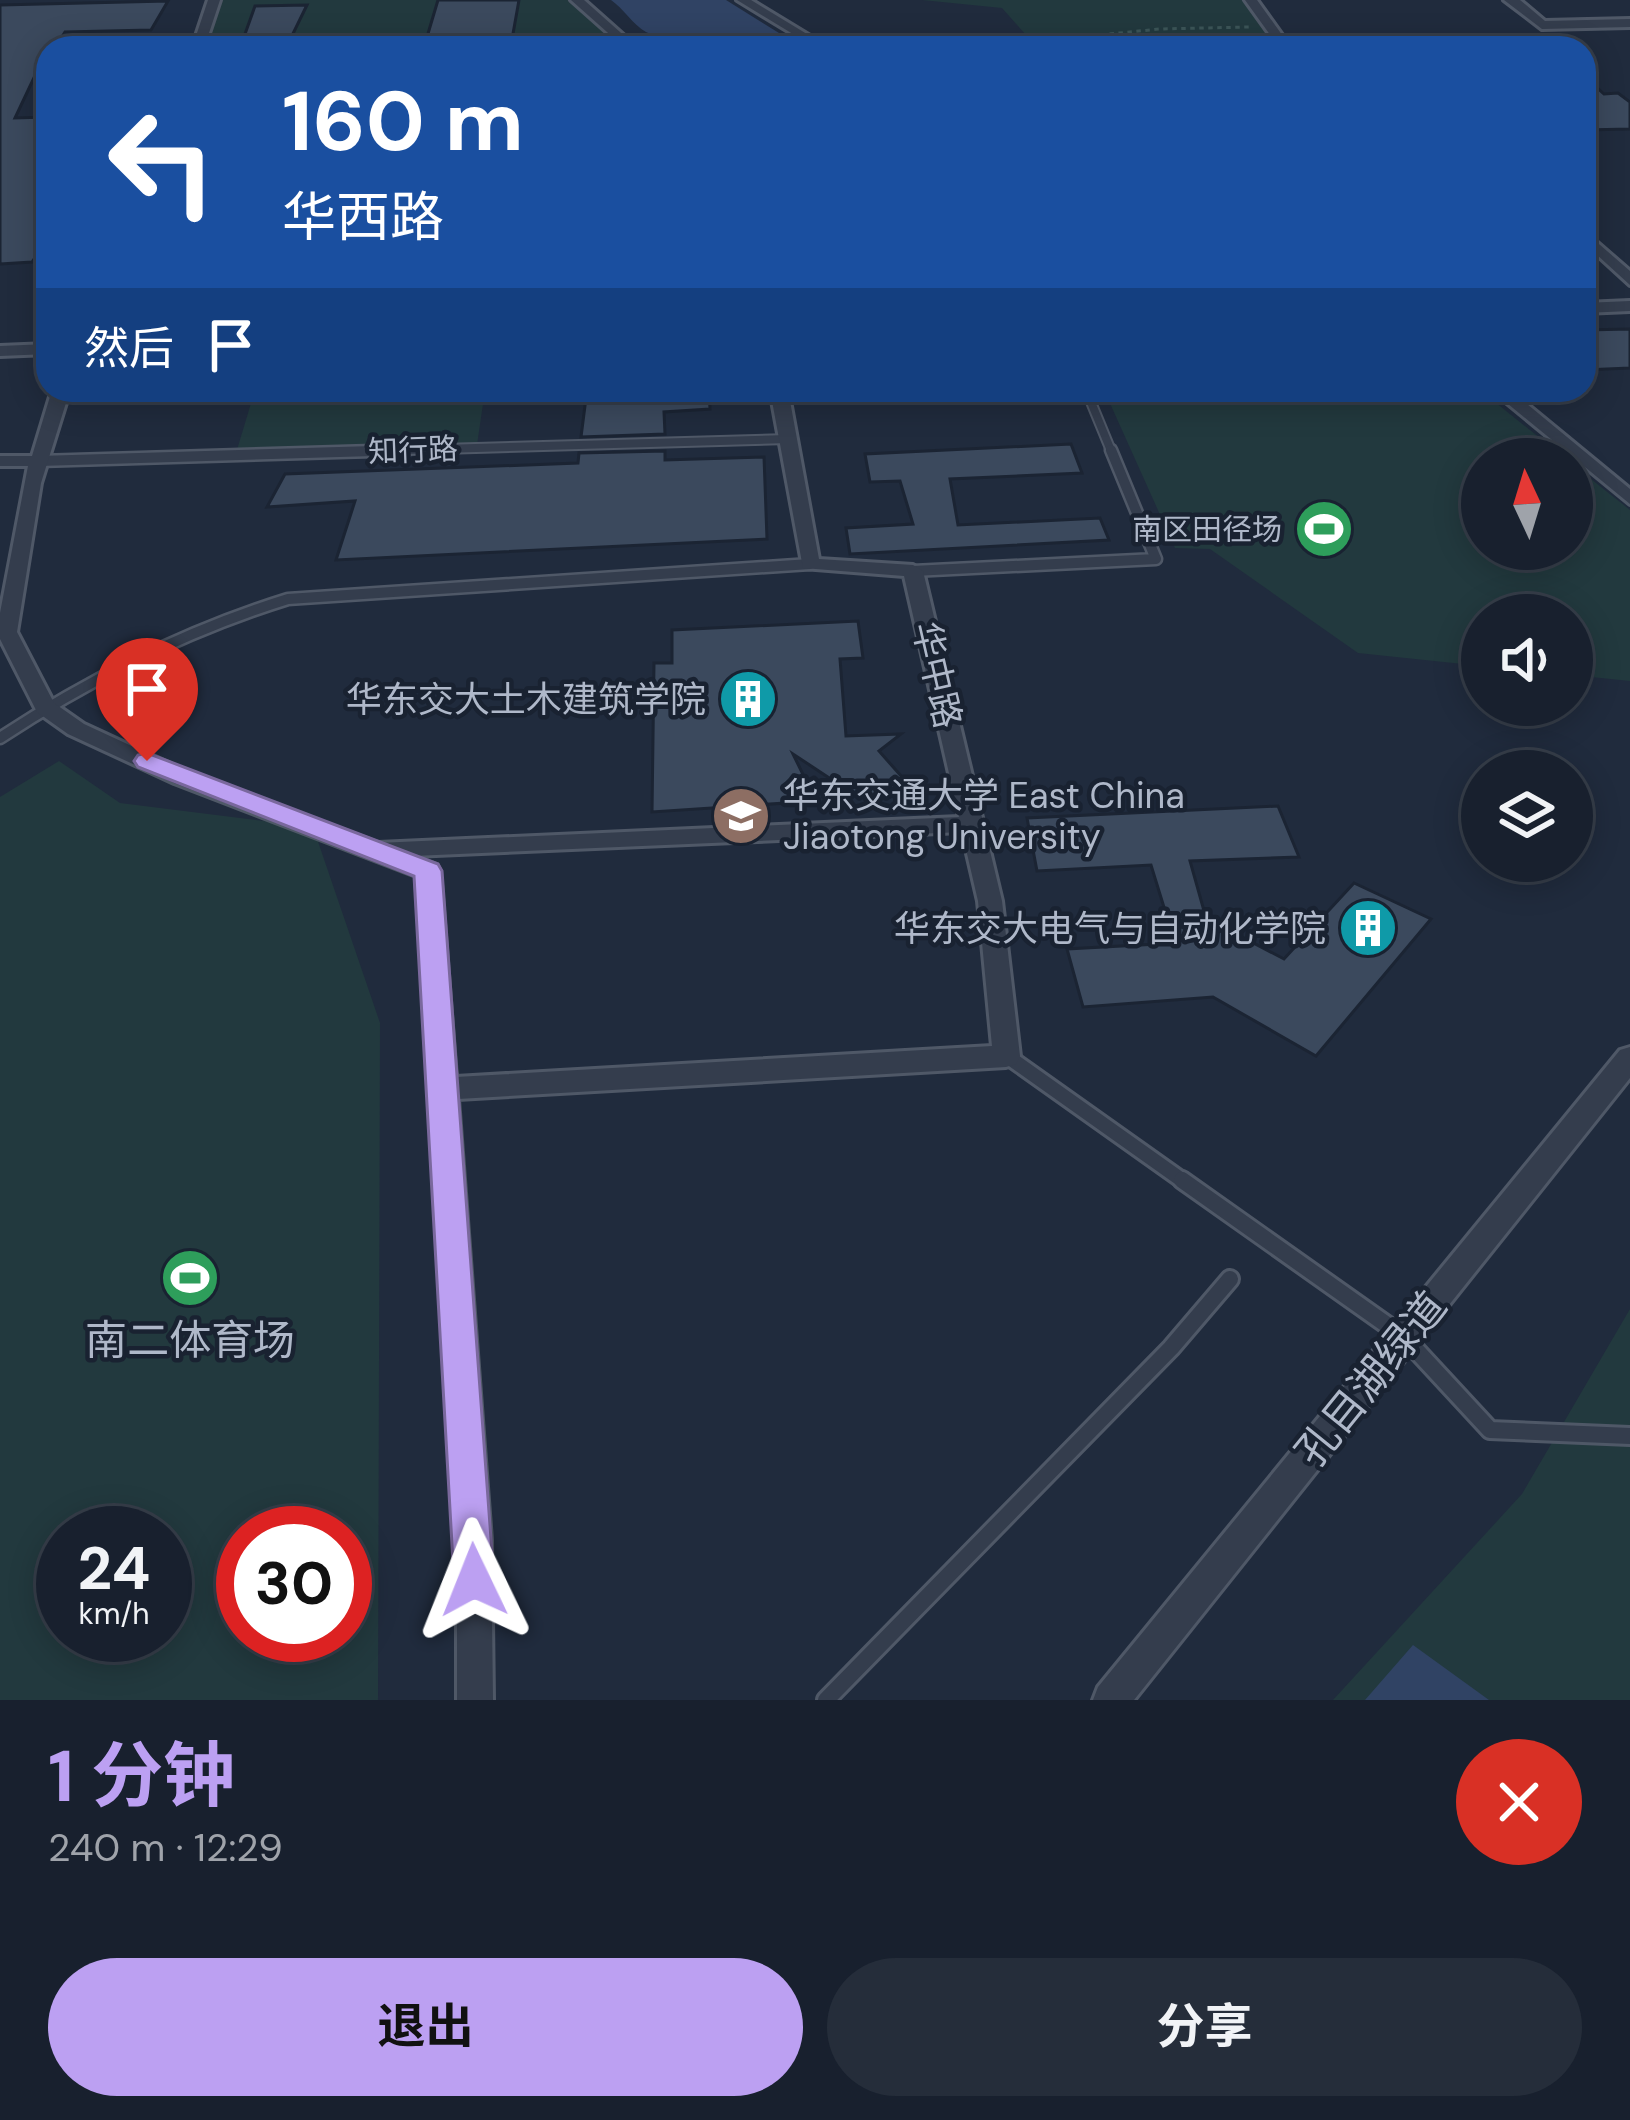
<!DOCTYPE html>
<html lang="zh">
<head>
<meta charset="utf-8">
<style>
	:root { --surface:#18202e; --page:#252d3a; --text:#f1f3f6; --muted:#9fa3aa; --line:#363e4a; --accent:#bca0f2 }
	body { margin:0; font-family:"DM Sans","Noto Sans SC",sans-serif; background:var(--page); color:var(--text); height:100vh; display:flex; flex-direction:column; font-size:45px; white-space:nowrap }
	* { box-sizing:border-box; margin:0 }
	p { font-size:39px; color:var(--muted) }
	.icon { flex:none; width:66px; height:66px; fill:none; stroke:currentColor; stroke-width:2; stroke-linecap:round; stroke-linejoin:round }
	.map { position:relative; height:1700px; overflow:hidden }
	.side { display:flex; flex-direction:column; background:var(--surface); flex:1 }
	.side>* { flex:none }
	.guide { position:absolute; left:36px; top:36px; width:1560px; height:366px; border-radius:36px; box-shadow:0 6px 30px #0003,0 0 0 3px var(--line); background:#1a4fa0; color:#fff; overflow:hidden }
	.needle { width:78px; rotate:356deg }
	.controls { position:absolute; left:1461px; top:438px; display:grid; gap:24px }
	.controls a { display:grid; place-items:center; width:132px; height:132px; border-radius:50%; background:var(--surface); box-shadow:0 6px 30px #0003,0 0 0 3px var(--line); font-size:60px }
	.speed { position:absolute; left:36px; top:1506px; display:flex; gap:24px; font-size:60px; font-weight:700; text-align:center }
	.speed>* { display:grid; place-content:center; width:156px; height:156px; border-radius:50%; background:var(--surface); box-shadow:0 6px 30px #0003,0 0 0 3px var(--line); line-height:1 }
	.speed small { font-size:30px; font-weight:400 }
	.speed .limit { border:18px solid #d22; background:#fff; color:#111 }
	.pin { position:absolute; display:grid; place-items:center; width:102px; height:102px; color:#fff; margin:-123px -51px; border-radius:50% 50% 50% 0; rotate:-45deg; box-shadow:0 0 12px #0007 }
	.pin .icon { rotate:45deg }
	.me { position:absolute; width:132px; margin:-66px; rotate:358deg; stroke-linejoin:round; filter:drop-shadow(0 0 9px #0008) }
	.turn { display:flex; align-items:center; gap:42px; height:252px; padding:0 48px; font-size:54px }
	.turn .icon { width:156px; height:156px; stroke-width:2.5 }
	.turn b { display:block; font-size:84px; line-height:102px }
	.then { display:flex; align-items:center; height:114px; padding:0 48px; background:#0003; gap:24px; font-size:45px }
	.round { display:grid; place-items:center; flex:none; width:126px; height:126px; border-radius:63px; background:var(--page) }
	.overview { display:flex; align-items:center; justify-content:space-between; height:204px; padding:0 48px }
	h1 { font-size:72px; font-weight:700; line-height:90px; color:var(--accent) }
	.button { display:flex; gap:24px; margin-top:auto; padding:24px 48px }
	.button a { flex:1; height:138px; border-radius:72px; background:var(--accent); color:#111; font-size:48px; font-weight:700; line-height:138px; text-align:center }
	.button a+a { background:var(--page); color:var(--text) }
	.map>svg:first-child { display:block }
	.green { fill:#22393e; fill-rule:evenodd }
	.water { fill:#304364 }
	.building { fill:#3b495d; stroke:#1b2433; stroke-width:3 }
	.lines { fill:none; stroke-linecap:round; stroke-linejoin:round }
	.service-far4-casing { stroke:#4f5867; stroke-width:9 }
	.service-far3-casing { stroke:#4f5867; stroke-width:12 }
	.service-far2-casing { stroke:#4f5867; stroke-width:15 }
	.service-far1-casing { stroke:#4f5867; stroke-width:20 }
	.service-casing { stroke:#4f5867; stroke-width:22 }
	.minor-casing { stroke:#4f5867; stroke-width:6 }
	.tertiary-casing { stroke:#4f5867; stroke-width:6 }
	.path { stroke:#3c5558; stroke-width:3; stroke-dasharray:4.5 4.5; stroke-linecap:butt }
	.service-far4 { stroke:#343d4d; stroke-width:6 }
	.service-far3 { stroke:#343d4d; stroke-width:8 }
	.service-far2 { stroke:#343d4d; stroke-width:10 }
	.service-far1 { stroke:#343d4d; stroke-width:14 }
	.service { stroke:#343d4d; stroke-width:16 }
	.minor { fill:#343d4d; fill-rule:evenodd }
	.tertiary { fill:#343d4d; fill-rule:evenodd }
	.route { fill:#bca0f2; stroke:#7a689d; stroke-width:3 }
	.labels { text-anchor:middle; dominant-baseline:central; stroke-width:9; stroke-linejoin:round; paint-order:stroke }
	.far-street-label { font-size:30px; fill:#afb8c9; stroke:#192231 }
	.far-poi-label { font-size:30px; fill:#afb8c9; stroke:#192231; text-anchor:end }
	.street-label { font-size:36px; fill:#afb8c9; stroke:#192231 }
	.poi-label { font-size:36px; fill:#afb8c9; stroke:#192231; text-anchor:end }
	.near-poi-label { font-size:42px; fill:#afb8c9; stroke:#192231 }
	.near-street-label { font-size:42px; fill:#afb8c9; stroke:#192231 }
</style>
</head>
<body>
<div class="map">
<svg width="1630" height="1700" viewBox="0 0 1630 1700">
	<rect width="100%" height="100%" fill="#202b3d"/>
	<path class="green" d="M 216,0 L 571,0 L 623,48 L 200,48 Z
		M 922,0 L 1244,0 L 1271,38 L 1265,48 L 1011,48 L 1035,45 L 1002,8 Z
		M 255,390 L 485,390 L 477,445 L 236,453 Z
		M 1104,390 L 1480,390 L 1566,459 L 1482,459 L 1482,549 L 1572,549 L 1572,464 L 1630,510 L 1630,681 L 1572,675 L 1572,615 L 1482,615 L 1482,666 L 1358,653 L 1210,549 L 1175,548 Z
		M 59,761 L 120,803 L 313,827 L 380,1023 L 378,1700 L 0,1700 L 0,797 ZM 63,1533 L 165,1533 L 165,1635 L 63,1635 ZM 243,1533 L 345,1533 L 345,1635 L 243,1635 Z
		M 1630,1309 L 1630,1700 L 1333,1700 L 1522,1494 Z"/>
	<path class="water" d="M 611,0 L 726,0 L 779,33 C 742,39 681,50 646,32 C 633,25 624,9 611,0 Z
		M 1413,1645 L 1489,1700 L 1365,1700 Z"/>
	<path class="building" d="M 438,0 L 519,0 L 511,45 L 424,47 Z
		M 168,1 L 151,30 L 65,32 L 55,48 L 48,48 L 15,118 L 48,117 L 48,239 L 32,262 L 0,264 L 0,5 Z
		M 307,5 L 286,48 L 240,48 L 255,6 Z
		M 1584,76 L 1604,94 L 1618,93 L 1630,102 L 1630,129 L 1584,130 Z
		M 1630,329 L 1630,368 L 1584,370 L 1584,330 Z
		M 587,390 L 709,390 L 710,409 L 664,412 L 665,434 L 581,437 Z
		M 1071,444 L 1082,473 L 950,479 L 958,525 L 1100,518 L 1109,540 L 850,554 L 846,528 L 913,524 L 900,481 L 870,482 L 865,454 Z
		M 665,451 L 665,460 L 764,457 L 767,539 L 336,560 L 355,501 L 267,507 L 285,474 L 578,463 L 579,453 Z
		M 858,621 L 863,658 L 840,659 L 846,736 L 901,734 L 879,751 L 902,777 L 890,797 L 858,797 L 793,754 L 816,801 L 652,812 L 654,663 L 672,663 L 672,630 Z
		M 1278,806 L 1299,857 L 1190,861 L 1206,918 L 1284,959 L 1354,883 L 1431,919 L 1316,1056 L 1213,997 L 1083,1007 L 1067,949 L 1175,943 L 1151,865 L 1037,871 L 1027,818 Z"/>
	<g class="lines">
		<g class="service-far4-casing">
			<path id="service-far4" d="M 908,48 L 998,46"/>
		</g>
		<g class="service-far3-casing">
			<path id="service-far3" d="M 1086,390 L 1112,453
				M 305,453 L 788,439"/>
		</g>
		<g class="service-far2-casing">
			<path id="service-far2" d="M 39,461 L 407,450
				M 913,571 L 1156,559 L 1111,450
				M 0,738 C 90,679 185,631 288,599 L 810,564"/>
		</g>
		<g class="service-far1-casing">
			<path id="service-far1" d="M 1007,1056 L 1186,1183"/>
		</g>
		<g class="service-casing">
			<path id="service" d="M 1182,1180 L 1404,1337 L 1490,1430 L 1630,1436
				M 826,1700 L 1171,1348 L 1230,1279"/>
		</g>
		<g class="minor-casing">
			<path id="minor" d="M 208,0 L 220,0 L 204,48 L 192,48 Z
				M 571,0 L 584,0 L 638,48 L 625,48 Z
				M 737,0 L 751,0 L 830,48 L 816,48 Z
				M 1245,0 L 1257,0 L 1285,39 L 1284,48 L 1272,48 L 1273,39 Z
				M 1331,44 L 1365,48 L 1325,48 Z
				M 1584,231 L 1630,271 L 1630,285 L 1584,243 Z
				M 1630,301 L 1630,311 L 1584,313 L 1584,303 Z
				M 48,344 L 48,354 L 0,356 L 0,346 Z
				M 52,390 L 70,390 L 41,483 L 17,632 L 54,703 L 84,724 L 190,773 L 378,843 L 959,817 L 904,576 L 803,568 L 770,390 L 788,390 L 819,559 L 913,565 L 923,571 L 1002,901 L 1020,1056 L 1016,1064 L 1006,1067 L 458,1099 L 491,1540 L 493,1700 L 457,1700 L 457,1540 L 416,876 L 174,783 L 68,734 L 37,712 L 0,639 L 0,613 L 28,466 L 0,466 L 0,456 L 32,456 ZM 962,832 L 978,901 L 992,1046 L 456,1077 L 440,871 L 437,865 L 413,856 Z
				M 1491,390 L 1510,390 L 1630,489 L 1630,504 Z
				M 1630,1047 L 1630,1078 L 1134,1700 L 1093,1700 L 1098,1687 L 1620,1050 Z"/>
		</g>
		<g class="tertiary-casing">
			<path id="tertiary" d="M 1504,0 L 1520,0 L 1545,21 L 1630,19 L 1630,27 L 1542,29 Z"/>
		</g>
		<path class="path" d="M 1011,44 L 1159,29 L 1249,27"/>
		<use href="#service-far4" class="service-far4"/>
		<use href="#service-far3" class="service-far3"/>
		<use href="#service-far2" class="service-far2"/>
		<use href="#service-far1" class="service-far1"/>
		<use href="#service" class="service"/>
		<use href="#minor" class="minor"/>
		<use href="#tertiary" class="tertiary"/>
	</g>
	<path class="route" d="M 147,753 L 438,864 L 442,871 L 494,1580 L 488,1594 L 474,1600 L 460,1594 L 454,1580 L 414,876 L 138,767 L 134,761 L 138,755 Z"/>
	<defs>
		<g id="stadium-disc" transform="scale(3)"><circle r="9.5" fill="#2e9e5b" stroke="#192231"/><path d="M0-5a6.5 5 0 1 0 0 10a6.5 5 0 1 0 0-10ZM-3.5-1.8h7v3.6h-7Z" fill="#fff"/></g>
		<g id="building-disc" transform="scale(3)"><circle r="9.5" fill="#0f9aa8" stroke="#192231"/><path d="M-4-6H4V6H1V3H-1V6H-4ZM-2.5-4.3h1.7v1.8h-1.7ZM.8-4.3h1.7v1.8H.8ZM-2.5-1h1.7V.8h-1.7ZM.8-1h1.7V.8H.8Z" fill="#fff"/></g>
		<g id="university-disc" transform="scale(3)"><circle r="9.5" fill="#8d6e63" stroke="#192231"/><path d="M0-5L7-2L0 1L-7-2ZM-4 1L0 2.5L4 1V4Q0 6-4 4Z" fill="#fff"/></g>
	</defs>
	<g fill-rule="evenodd">
		<use href="#stadium-disc" x="1324" y="529"/>
		<use href="#building-disc" x="748" y="699"/>
		<use href="#university-disc" x="741" y="816"/>
		<use href="#building-disc" x="1368" y="928"/>
		<use href="#stadium-disc" x="190" y="1278"/>
	</g>
	<g class="labels">
		<g class="far-street-label">
			<text transform="translate(413 450) rotate(-2)">知行路</text>
		</g>
		<g class="far-poi-label">
			<text x="1282" y="529">南区田径场</text>
		</g>
		<g class="street-label">
			<text transform="translate(937 675) rotate(77)">华中路</text>
		</g>
		<g class="poi-label">
			<text x="706" y="699">华东交大土木建筑学院</text>
			<text x="783" y="795" text-anchor="start">华东交通大学 East China<tspan x="783" dy="41">Jiaotong University</tspan></text>
			<text x="1326" y="928">华东交大电气与自动化学院</text>
		</g>
		<g class="near-poi-label">
			<text x="190" y="1340">南二体育场</text>
		</g>
		<g class="near-street-label">
			<text transform="translate(1371 1379) rotate(-51)">孔目湖绿道</text>
		</g>
	</g>
</svg>
<div class="controls">
<a><svg class="needle" viewBox="-14 -14 28 28"><path d="M0-13l5 13h-10z" fill="#e53935"/><path d="M0 13l5-13h-10z" fill="#9fa3aa"/></svg></a>
<a><svg class="icon" aria-label="sound" viewBox="0 0 24 24"><path d="M4 9h4l5-4v14l-5-4H4zM17 9q2 3 0 6"/></svg></a>
<a><svg class="icon" aria-label="layers" viewBox="0 0 24 24"><path d="M12 4l9 5-9 5-9-5zM3 14l9 5 9-5"/></svg></a>
</div>
<div class="speed"><div>24<small>km/h</small></div><div class="limit">30</div></div>
<div class="pin" style="left:147px;top:761px;background:#d93025"><svg class="icon" aria-label="arrive" viewBox="0 0 24 24"><path d="M6 21V4h12l-3 4 3 4H6"/></svg></div>
<svg class="me" style="left:474px;top:1580px" viewBox="-20 -20 40 40"><path d="M0-17L14 15 0 8-14 15z" fill="#bca0f2" stroke="#fff" stroke-width="4"/></svg>
<div class="guide">
<div class="turn"><svg class="icon" aria-label="left" viewBox="0 0 24 24"><path d="M17 20v-9H6M10 6l-5 5 5 5"/></svg><div><b>160 m</b>华西路</div></div>
<div class="then">然后<svg class="icon" aria-label="arrive" viewBox="0 0 24 24"><path d="M6 21V4h12l-3 4 3 4H6"/></svg></div>
</div>
</div>
<section class="side">
<div class="overview"><div><h1>1 分钟</h1><p>240 m · 12:29</p></div><a class="round" style="background:#d93025;color:#fff"><svg class="icon" aria-label="close" viewBox="0 0 24 24"><path d="M6 6l12 12M18 6L6 18"/></svg></a></div>
<div class="button"><a>退出</a><a>分享</a></div>
</section>
</body>
</html>
